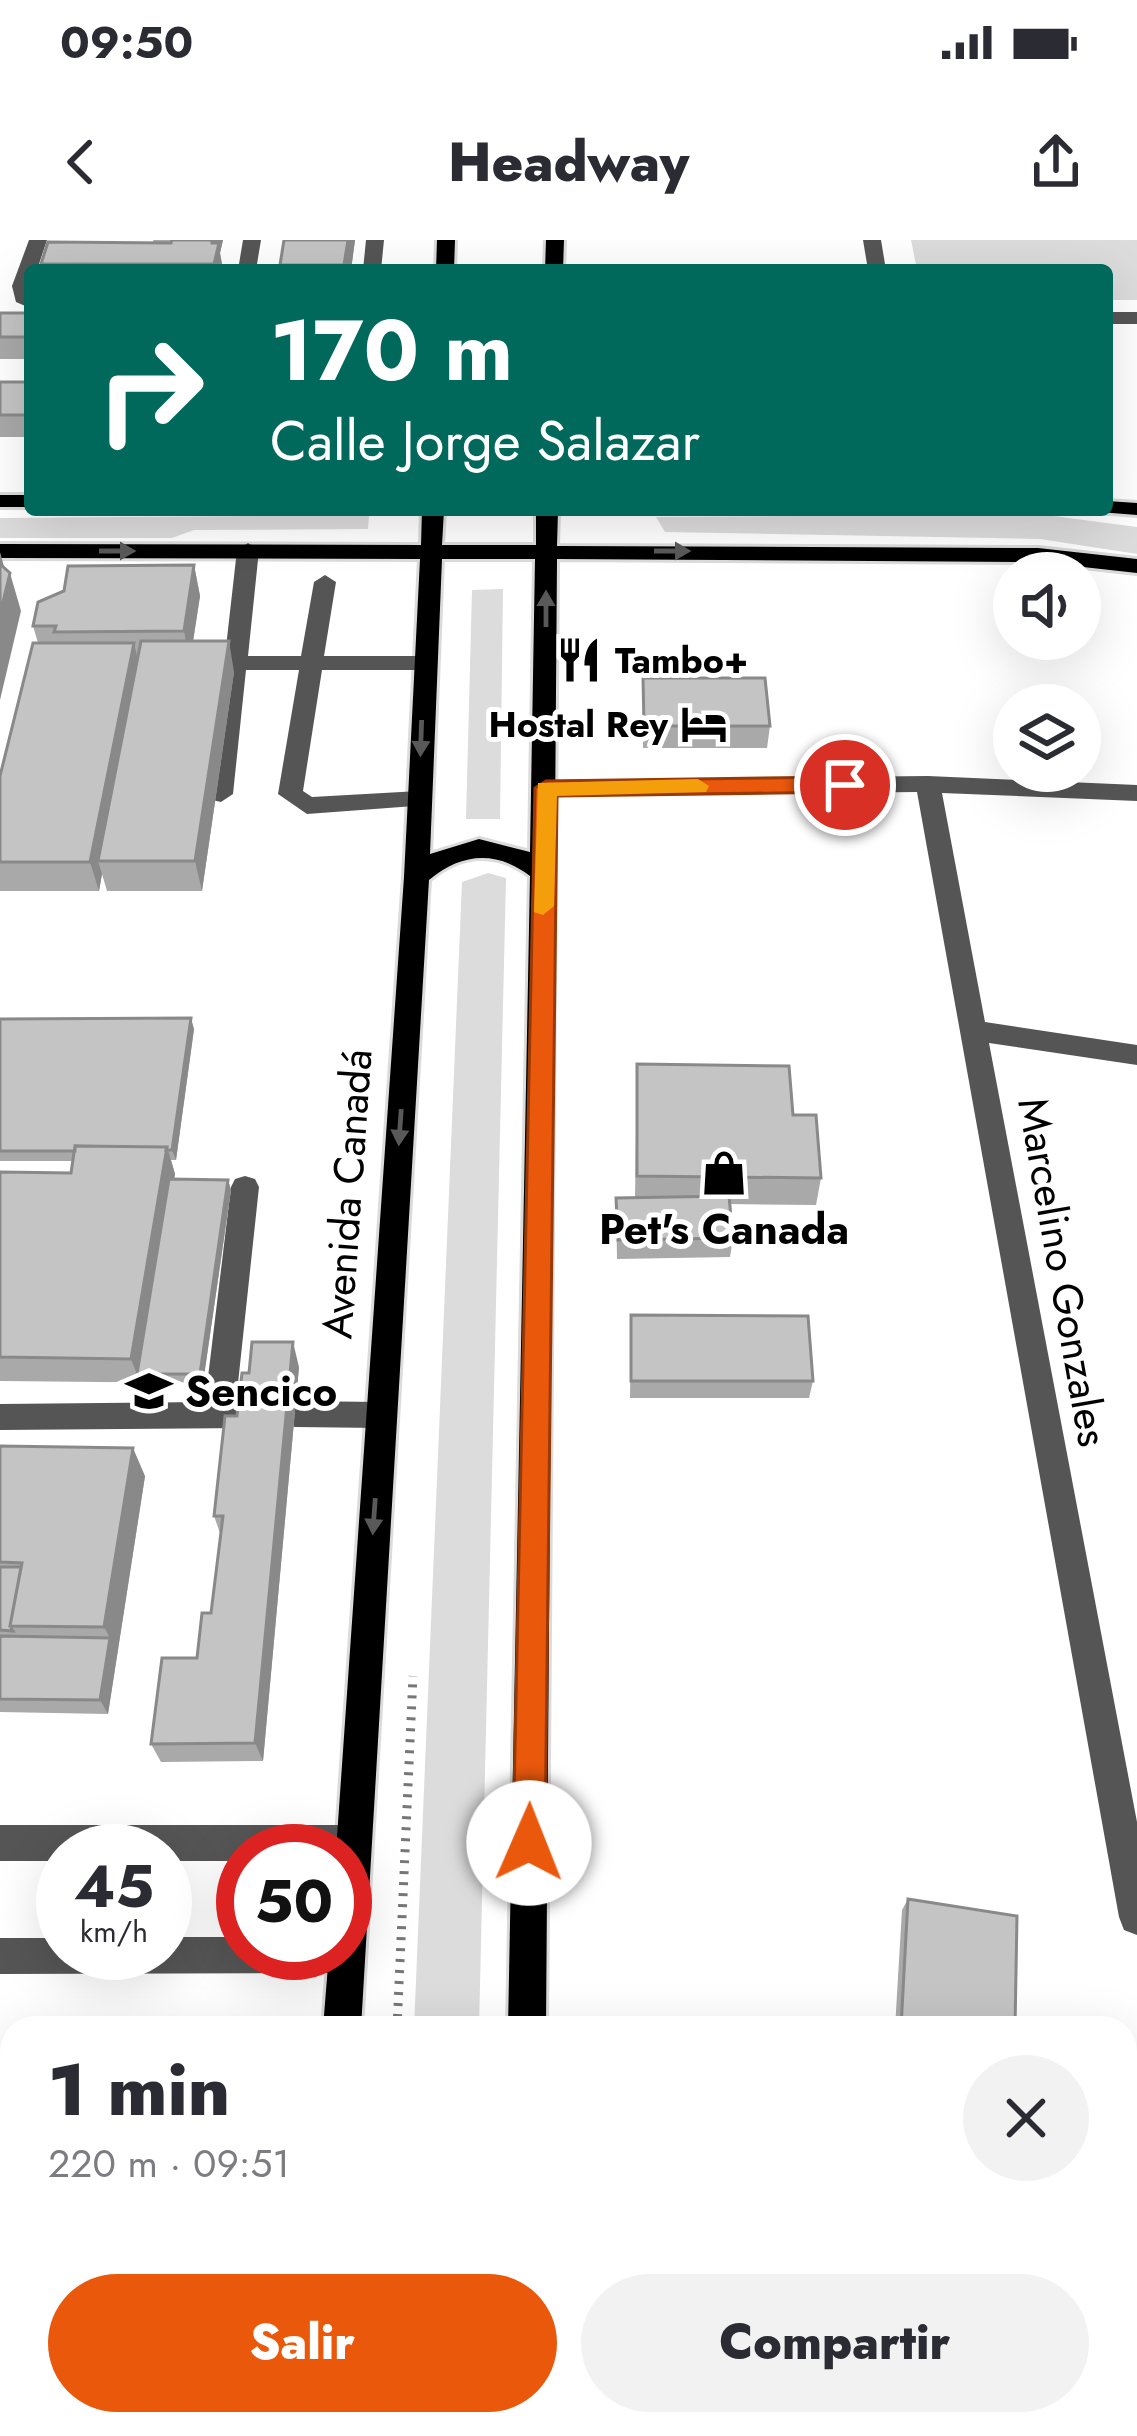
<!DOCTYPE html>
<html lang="es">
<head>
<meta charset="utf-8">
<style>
	:root { --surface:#fff; --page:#f2f2f3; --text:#2b2b33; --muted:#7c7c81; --accent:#ea580c }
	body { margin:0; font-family:Jost,sans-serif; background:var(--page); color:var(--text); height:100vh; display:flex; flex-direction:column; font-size:45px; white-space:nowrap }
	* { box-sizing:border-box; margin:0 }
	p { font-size:39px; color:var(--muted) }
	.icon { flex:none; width:66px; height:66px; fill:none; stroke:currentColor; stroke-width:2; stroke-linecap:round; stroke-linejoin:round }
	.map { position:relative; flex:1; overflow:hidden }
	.drawer { position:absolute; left:0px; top:1776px; width:1137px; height:420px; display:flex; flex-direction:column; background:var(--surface); border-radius:36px 36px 0 0; box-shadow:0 12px 48px #0002 }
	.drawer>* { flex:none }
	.hud { position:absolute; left:24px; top:24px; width:1089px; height:252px; border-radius:12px; box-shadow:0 12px 48px #0002; background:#00695c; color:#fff; overflow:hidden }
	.buttons { position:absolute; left:993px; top:312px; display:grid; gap:24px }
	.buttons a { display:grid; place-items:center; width:108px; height:108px; border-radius:50%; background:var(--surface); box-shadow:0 12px 48px #0002; font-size:60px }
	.speed { position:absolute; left:36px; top:1584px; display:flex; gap:24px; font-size:60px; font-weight:700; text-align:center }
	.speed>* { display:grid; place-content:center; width:156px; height:156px; border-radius:50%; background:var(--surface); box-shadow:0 12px 48px #0002; line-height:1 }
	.speed small { font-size:30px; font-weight:400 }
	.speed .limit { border:18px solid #d22; background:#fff; color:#111 }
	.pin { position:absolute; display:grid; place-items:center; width:102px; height:102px; color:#fff; margin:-51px; border:6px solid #fff; border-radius:50%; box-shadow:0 3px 12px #0007 }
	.me { position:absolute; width:132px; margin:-66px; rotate:1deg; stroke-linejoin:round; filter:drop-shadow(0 0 9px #0008) }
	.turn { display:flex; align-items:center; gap:42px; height:252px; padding:0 48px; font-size:54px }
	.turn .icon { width:156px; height:156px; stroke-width:2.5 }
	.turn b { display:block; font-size:84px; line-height:102px }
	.round { display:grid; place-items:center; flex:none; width:126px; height:126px; border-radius:63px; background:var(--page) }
	.head { display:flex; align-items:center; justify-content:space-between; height:204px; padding:0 48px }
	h1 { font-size:72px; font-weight:800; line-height:90px }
	.button { display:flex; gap:24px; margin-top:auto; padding:24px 48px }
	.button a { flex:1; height:138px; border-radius:72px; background:var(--accent); color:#fff; font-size:48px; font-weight:800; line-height:138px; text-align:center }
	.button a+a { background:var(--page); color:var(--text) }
	.status { display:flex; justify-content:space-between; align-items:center; height:84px; padding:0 60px; background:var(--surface); direction:ltr }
	.status svg { height:33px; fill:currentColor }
	header { display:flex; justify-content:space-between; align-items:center; height:156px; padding:0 48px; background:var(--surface); font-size:54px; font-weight:800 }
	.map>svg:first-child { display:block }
	.green { fill:#dcdcdc }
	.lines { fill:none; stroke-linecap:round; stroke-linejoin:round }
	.major-casing { stroke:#dbdbdb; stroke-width:6 }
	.path { stroke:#777; stroke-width:9; stroke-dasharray:3 8; stroke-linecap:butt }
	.minor { fill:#555; fill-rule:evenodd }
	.major { fill:#000; fill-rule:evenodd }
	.wall { fill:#a9a9a9 }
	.shaded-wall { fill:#898989 }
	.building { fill:#c4c4c4; stroke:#898989; stroke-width:3 }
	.oneway { fill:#595959 }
	.route { fill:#ea580c; stroke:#983908; stroke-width:3 }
	.slow { fill:#f59e0b }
	.labels { text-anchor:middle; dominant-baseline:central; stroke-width:10; stroke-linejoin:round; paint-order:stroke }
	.far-poi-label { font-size:36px; font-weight:bold; fill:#000; stroke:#fff; text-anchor:start }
	.street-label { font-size:42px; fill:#000; stroke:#fff }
	.poi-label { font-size:42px; font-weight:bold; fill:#000; stroke:#fff }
</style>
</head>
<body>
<div class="status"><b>09:50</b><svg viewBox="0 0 49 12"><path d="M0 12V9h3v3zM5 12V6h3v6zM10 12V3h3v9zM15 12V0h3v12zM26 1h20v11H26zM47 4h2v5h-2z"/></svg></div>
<header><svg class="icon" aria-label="back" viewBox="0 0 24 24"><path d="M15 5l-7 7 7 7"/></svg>Headway<svg class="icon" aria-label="share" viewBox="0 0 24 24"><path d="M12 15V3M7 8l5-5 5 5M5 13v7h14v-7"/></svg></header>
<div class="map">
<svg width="1137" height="2196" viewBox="0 0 1137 2196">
	<rect width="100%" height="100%" fill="#fff"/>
	<path class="green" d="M 911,0 L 1137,0 L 1137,60 L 1107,60 L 1107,30 L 917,30 Z
		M 1038,274 L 1137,287 L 1137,314 L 1040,299 L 665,292 L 656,277 Z
		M 369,275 L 368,289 L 194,290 L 172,298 L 0,298 L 0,278 Z
		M 503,349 L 500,579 L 466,579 L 472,350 Z
		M 488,633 L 506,638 L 479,1788 L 414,1788 L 462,642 Z"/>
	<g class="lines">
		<g class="major-casing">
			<path id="major" d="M 437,0 L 455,0 L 454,30 L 436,30 Z
				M 546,0 L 564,0 L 563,30 L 545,30 Z
				M 0,255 L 30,255 L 30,267 L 0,267 Z
				M 1107,261 L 1137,263 L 1137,275 L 1099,272 L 1107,270 Z
				M 422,270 L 444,270 L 442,305 L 536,305 L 536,270 L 558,270 L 557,306 L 1038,308 L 1137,319 L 1137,333 L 1038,322 L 557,319 L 546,1788 L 508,1788 L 530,636 C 496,610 461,613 429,640 L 361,1788 L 323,1788 L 329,1713 L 345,1713 L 345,1611 L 336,1611 L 404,637 L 420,319 L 0,318 L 0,304 L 421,305 ZM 442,319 L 535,319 L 530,612 L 479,599 L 430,614 Z
				M 296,2184 L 338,2184 L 337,2196 L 295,2196 Z
				M 503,2184 L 545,2184 L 545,2196 L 503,2196 Z"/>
		</g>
		<path class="path" d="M 397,1788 L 413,1436
			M 377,2196 L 378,2184"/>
		<path class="minor" d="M 29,0 L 47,0 L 37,30 L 30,30 L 30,68 L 16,62 L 12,46 Z
			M 243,0 L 261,0 L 256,30 L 238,30 Z
			M 366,0 L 384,0 L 381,30 L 363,30 Z
			M 863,0 L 881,0 L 886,30 L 868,30 Z
			M 1107,72 L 1137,72 L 1137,84 L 1107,84 Z
			M 248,303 L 259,310 L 248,416 L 301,416 L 314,342 L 325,335 L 336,342 L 324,416 L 424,416 L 435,423 L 424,430 L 322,430 L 303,551 L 312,557 L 419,551 L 428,553 L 428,565 L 307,574 L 278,554 L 299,430 L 246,430 L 233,554 L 221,562 L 212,560 L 209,554 L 223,430 L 209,423 L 225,416 L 237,310 Z
			M 928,536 L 1137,545 L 1137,561 L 942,553 L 985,782 L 1137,805 L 1137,825 L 989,803 L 1137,1582 L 1137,1695 L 1124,1690 L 1119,1677 L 917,552 L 546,556 L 534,548 L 546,540 Z
			M 245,936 L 255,939 L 259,947 L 236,1162 L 258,1166 L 262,1175 L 258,1184 L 247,1188 L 0,1190 L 0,1164 L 205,1162 L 231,947 L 235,939 Z
			M 295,1161 L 380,1162 L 391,1166 L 395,1175 L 391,1184 L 380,1188 L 295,1187 L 284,1183 L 280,1174 L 284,1165 Z
			M 0,1585 L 353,1585 L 365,1591 L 371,1603 L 365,1615 L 345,1621 L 345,1611 L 243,1611 L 243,1621 L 165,1621 L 165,1611 L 63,1611 L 63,1621 L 0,1621 Z
			M 165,1697 L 243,1697 L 243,1713 L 345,1713 L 347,1697 L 360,1702 L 365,1715 L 360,1728 L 347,1733 L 0,1734 L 0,1698 L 63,1698 L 63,1713 L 165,1713 Z
			M 1137,1851 L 1137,1889 L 1125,1890 L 1125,1852 Z
			M 0,2047 L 12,2047 L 12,2087 L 0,2087 Z"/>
		<use href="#major" class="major"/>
	</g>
	<path class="wall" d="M 153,0 L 223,0 L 220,13 L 223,30 L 43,30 L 41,24 L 154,3 Z
		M 355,0 L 351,30 L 281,30 L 280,25 Z
		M 0,73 L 30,73 L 30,119 L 0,119 Z
		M 0,142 L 30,142 L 30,197 L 0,197 Z
		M 194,325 L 200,356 L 193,401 L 234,432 L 202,651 L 107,651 L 102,634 L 99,651 L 0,651 L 0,536 L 38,403 L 33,386 Z
		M 643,438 L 770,486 L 767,508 L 643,508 Z
		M 0,779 L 194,789 L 176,920 L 171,920 L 175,934 L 174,939 L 228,940 L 231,950 L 203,1143 L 0,1141 L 0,932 L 71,933 L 73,921 L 0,921 Z
		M 637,824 L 793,875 L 821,938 L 816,965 L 729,964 L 733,998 L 730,1017 L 617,1019 L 616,958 L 635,958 Z
		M 631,1075 L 813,1141 L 809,1158 L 630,1158 Z
		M 299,1127 L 263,1521 L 161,1522 L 151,1504 L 197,1418 L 211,1373 L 220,1293 L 214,1276 L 237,1176 Z
		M 0,1206 L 145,1236 L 108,1474 L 0,1472 Z
		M 908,1659 L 1015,1788 L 895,1788 L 902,1670 Z"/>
	<path class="shaded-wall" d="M 212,0 L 223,0 L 220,13 L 223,30 L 215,30 Z
		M 348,0 L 355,0 L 351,30 L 345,30 Z
		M 0,312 L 8,341 L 10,333 L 21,371 L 0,460 Z
		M 194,325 L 200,356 L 190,421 L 184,391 Z
		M 229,401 L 234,432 L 202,651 L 195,621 Z
		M 134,403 L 141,433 L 98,621 L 102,634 L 99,651 L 90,622 Z
		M 191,778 L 194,789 L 176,920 L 172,910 Z
		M 167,907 L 175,934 L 142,1134 L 137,1134 L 131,1119 Z
		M 228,940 L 231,950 L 203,1143 L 200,1134 Z
		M 293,1102 L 299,1127 L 263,1521 L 255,1503 Z
		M 133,1208 L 145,1236 L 108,1474 L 100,1460 L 110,1398 L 104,1387 Z"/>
	<path class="building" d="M 172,0 L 212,0 L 212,3 L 219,3 L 214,24 L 41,24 L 48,2 L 171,3 Z
		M 284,0 L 348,0 L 344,25 L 280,25 Z
		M 0,73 L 30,73 L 30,97 L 0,97 Z
		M 0,142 L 30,142 L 30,175 L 0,175 Z
		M 0,324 L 10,333 L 0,374 Z
		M 194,325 L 184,391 L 54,392 L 56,386 L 33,386 L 38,362 L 64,351 L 68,326 Z
		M 141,401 L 229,401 L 195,621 L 98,621 Z
		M 33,403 L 134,403 L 90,622 L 0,622 L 0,536 Z
		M 643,438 L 765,438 L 770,486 L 644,486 Z
		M 191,778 L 172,910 L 166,910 L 167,907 L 75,906 L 75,911 L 0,911 L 0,779 Z
		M 637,824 L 789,826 L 793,875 L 816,875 L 821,938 L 637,936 Z
		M 75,906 L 167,907 L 131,1119 L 0,1117 L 0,932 L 71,933 Z
		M 169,939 L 228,940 L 200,1134 L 137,1134 Z
		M 729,956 L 733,998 L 618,1000 L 616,958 Z
		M 631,1075 L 808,1076 L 813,1141 L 631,1141 Z
		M 252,1102 L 293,1102 L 255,1503 L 151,1504 L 162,1418 L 197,1418 L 202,1373 L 211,1373 L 223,1276 L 214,1276 L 225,1176 L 237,1176 L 242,1133 L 249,1133 Z
		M 0,1206 L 133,1208 L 104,1387 L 10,1386 L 22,1323 L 0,1322 Z
		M 0,1327 L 21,1327 L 10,1386 L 13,1391 L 0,1390 Z
		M 0,1396 L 110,1398 L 100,1460 L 0,1459 Z
		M 908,1659 L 1017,1676 L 1015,1788 L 901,1788 Z
		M 724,2184 L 865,2184 L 866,2196 L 725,2196 Z"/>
	<defs><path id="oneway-solid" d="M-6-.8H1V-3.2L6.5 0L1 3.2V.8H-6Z" transform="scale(3)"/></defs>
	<g class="oneway">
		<use href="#oneway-solid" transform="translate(117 311)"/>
		<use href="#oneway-solid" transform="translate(672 311)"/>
		<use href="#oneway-solid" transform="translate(546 369) rotate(-90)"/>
		<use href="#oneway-solid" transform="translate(421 498) rotate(92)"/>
		<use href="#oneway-solid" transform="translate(400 887) rotate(94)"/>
		<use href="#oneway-solid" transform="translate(374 1276) rotate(94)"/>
	</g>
	<path class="route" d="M 845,537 L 856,545 L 845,552 L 557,556 L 545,1603 L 541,1615 L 529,1619 L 518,1615 L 513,1603 L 535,548 L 546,541 Z"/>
	<path class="slow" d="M 698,539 L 709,546 L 706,552 L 557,556 L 554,666 L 543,675 L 534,672 L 538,543 Z"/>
	<defs>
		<g id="restaurant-bare" transform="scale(3.6)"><path d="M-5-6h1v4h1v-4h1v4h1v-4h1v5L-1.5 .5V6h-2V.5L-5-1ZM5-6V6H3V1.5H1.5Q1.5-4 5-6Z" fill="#000" stroke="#fff" stroke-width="2.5" paint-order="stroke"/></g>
		<g id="hotel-bare" transform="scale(3.6)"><path d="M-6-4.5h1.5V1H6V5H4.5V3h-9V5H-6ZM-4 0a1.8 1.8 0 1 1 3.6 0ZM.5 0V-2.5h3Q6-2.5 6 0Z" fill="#000" stroke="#fff" stroke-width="2.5" paint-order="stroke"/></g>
		<g id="shop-bare" transform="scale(3.6)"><path d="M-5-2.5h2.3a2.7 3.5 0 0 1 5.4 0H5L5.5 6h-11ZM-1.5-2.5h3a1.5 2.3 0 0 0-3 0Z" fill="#000" stroke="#fff" stroke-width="2.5" paint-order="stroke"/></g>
		<g id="university-bare" transform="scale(3.6)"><path d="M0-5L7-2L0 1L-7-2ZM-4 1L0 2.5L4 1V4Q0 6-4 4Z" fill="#000" stroke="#fff" stroke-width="2.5" paint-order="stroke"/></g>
	</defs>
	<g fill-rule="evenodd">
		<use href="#restaurant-bare" x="579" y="420"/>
		<use href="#hotel-bare" x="704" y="484"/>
		<use href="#shop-bare" x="724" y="933"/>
		<use href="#university-bare" x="149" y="1151"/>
	</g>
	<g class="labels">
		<g class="far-poi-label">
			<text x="615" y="420">Tambo+</text>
			<text x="668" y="484" text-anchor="end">Hostal Rey</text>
		</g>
		<g class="street-label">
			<text transform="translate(347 954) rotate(-86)">Avenida Canadá</text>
			<text transform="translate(1063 1032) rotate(80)">Marcelino Gonzales</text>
		</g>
		<g class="poi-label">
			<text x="724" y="989">Pet's Canada</text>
			<text x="185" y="1151" text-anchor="start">Sencico</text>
		</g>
	</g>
</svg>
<div class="buttons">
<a><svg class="icon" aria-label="sound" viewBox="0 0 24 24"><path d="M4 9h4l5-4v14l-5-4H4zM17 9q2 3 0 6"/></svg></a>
<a><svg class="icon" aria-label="layers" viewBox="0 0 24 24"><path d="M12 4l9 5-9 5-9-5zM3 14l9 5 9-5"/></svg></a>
</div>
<div class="speed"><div>45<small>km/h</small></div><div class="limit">50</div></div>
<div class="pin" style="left:845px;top:545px;background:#d93025"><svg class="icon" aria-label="arrive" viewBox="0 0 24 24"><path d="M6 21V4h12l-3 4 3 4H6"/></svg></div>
<svg class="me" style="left:529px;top:1603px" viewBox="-20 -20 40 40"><circle r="19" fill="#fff"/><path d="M0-13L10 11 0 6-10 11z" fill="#ea580c"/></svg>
<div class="hud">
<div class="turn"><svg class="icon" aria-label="right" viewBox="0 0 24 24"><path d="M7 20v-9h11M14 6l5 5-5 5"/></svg><div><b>170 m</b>Calle Jorge Salazar</div></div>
</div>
<section class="drawer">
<div class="head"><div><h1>1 min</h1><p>220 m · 09:51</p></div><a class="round"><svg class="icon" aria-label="close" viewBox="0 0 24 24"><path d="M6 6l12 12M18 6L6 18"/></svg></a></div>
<div class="button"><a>Salir</a><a>Compartir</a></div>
</section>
</div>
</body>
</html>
